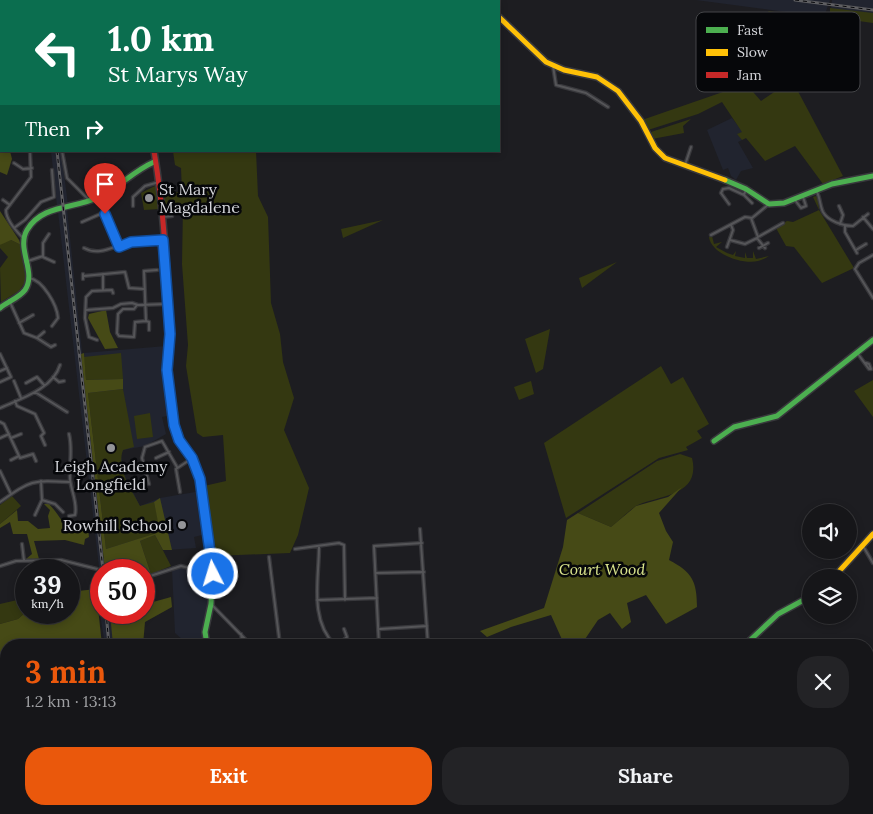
<!DOCTYPE html>
<html lang="en">
<head>
<meta charset="utf-8">
<style>
	:root { --surface:#161619; --page:#232326; --text:#f1f3f6; --muted:#9e9fa2; --line:#353538; --accent:#ea580c }
	body { margin:0; font-family:Lora,serif; background:var(--page); color:var(--text); height:100vh; display:flex; flex-direction:column; font-size:19px; white-space:nowrap }
	* { box-sizing:border-box; margin:0 }
	p { font-size:16px; color:var(--muted) }
	.icon { flex:none; width:28px; height:28px; fill:none; stroke:currentColor; stroke-width:2; stroke-linecap:round; stroke-linejoin:round }
	.map { position:relative; flex:1; overflow:hidden }
	.side { position:absolute; left:0px; top:639px; width:874px; height:176px; display:flex; flex-direction:column; background:var(--surface); border-radius:20px 20px 0 0; box-shadow:0 2px 8px #0003,0 0 0 1px var(--line) }
	.side>* { flex:none }
	.top-card { position:absolute; left:0px; top:0px; width:500px; height:152px; box-shadow:0 2px 8px #0003,0 0 0 1px var(--line); background:#0b6e4f; color:#fff; overflow:hidden }
	.fabs { position:absolute; left:802px; top:504px; display:grid; gap:10px }
	.fabs a { display:grid; place-items:center; width:55px; height:55px; border-radius:50%; background:var(--surface); box-shadow:0 2px 8px #0003,0 0 0 1px var(--line); font-size:25px }
	.speed { position:absolute; left:15px; top:559px; display:flex; gap:10px; font-size:25px; font-weight:700; text-align:center }
	.speed>* { display:grid; place-content:center; width:65px; height:65px; border-radius:50%; background:var(--surface); box-shadow:0 2px 8px #0003,0 0 0 1px var(--line); line-height:1 }
	.speed small { font-size:12px; font-weight:400 }
	.speed .limit { border:8px solid #d22; background:#fff; color:#111 }
	.pin { position:absolute; display:grid; place-items:center; width:42px; height:42px; color:#fff; margin:-51px -21px; border-radius:50% 50% 50% 0; rotate:-45deg; box-shadow:0 0 5px #0007 }
	.pin .icon { rotate:45deg }
	.me { position:absolute; width:55px; margin:-28px; rotate:355deg; stroke-linejoin:round; filter:drop-shadow(0 0 4px #0008) }
	.turn { display:flex; align-items:center; gap:18px; height:105px; padding:0 25px; font-size:22px }
	.turn .icon { width:65px; height:65px; stroke-width:2.5 }
	.turn b { display:block; font-size:35px; line-height:42px }
	.then { display:flex; align-items:center; height:48px; padding:0 25px; background:#0003; gap:10px; font-size:19px }
	.round { display:grid; place-items:center; flex:none; width:52px; height:52px; border-radius:20px; background:var(--page) }
	.summary { display:flex; align-items:center; justify-content:space-between; height:85px; padding:0 25px }
	h1 { font-size:30px; font-weight:800; line-height:38px; color:var(--accent) }
	.cta { display:flex; gap:10px; margin-top:auto; padding:10px 25px }
	.cta a { flex:1; height:58px; border-radius:20px; background:var(--accent); color:#fff; font-size:20px; font-weight:800; line-height:58px; text-align:center }
	.cta a+a { background:var(--page); color:var(--text) }
	.map>svg:first-child { display:block }
	.built { fill:#21242f }
	.green { fill:#343811 }
	.forest { fill:#464a16 }
	.lines { fill:none; stroke-linecap:round; stroke-linejoin:round }
	.street-casing { stroke:#38383c; stroke-width:4.5 }
	.fast-casing { stroke:#38383c; stroke-width:8 }
	.slow-casing { stroke:#38383c; stroke-width:8 }
	.jam-casing { stroke:#38383c; stroke-width:8 }
	.street { stroke:#555558; stroke-width:2 }
	.fast { stroke:#4caf50; stroke-width:5 }
	.slow { stroke:#ffc107; stroke-width:5 }
	.jam { stroke:#c62828; stroke-width:5 }
	.rail-casing { stroke:#5e5e61; stroke-width:3 }
	.rail { stroke:#06070a; stroke-width:1; stroke-dasharray:4; stroke-linecap:butt }
	.route-casing { stroke:#114b97; stroke-width:12 }
	.route { stroke:#1a73e8; stroke-width:9 }
	.poi-dot { fill:#949599; stroke:#06070a; stroke-width:2 }
	.labels { text-anchor:middle; dominant-baseline:central; stroke-width:5; stroke-linejoin:round; paint-order:stroke }
	.poi-label { font-size:16px; fill:#d4d5da; stroke:#06070a; text-anchor:start }
	.park-label { font-size:16px; font-style:italic; fill:#dbe68d; stroke:#06070a }
	.key { fill:#06070a; stroke:#444548; stroke-width:1 }
	.key-label { font-size:14px; fill:#d4d5da }
</style>
</head>
<body>
<div class="map">
<svg width="873" height="814" viewBox="0 0 873 814">
	<rect width="100%" height="100%" fill="#1d1d21"/>
	<path class="built" d="M 696,0 L 830,0 L 824,17 Z
		M 832,0 L 873,0 L 873,22 L 830,17 Z
		M 732,118 L 743,132 L 738,134 L 742,140 L 738,142 L 753,168 L 741,171 L 736,180 L 731,176 L 728,168 L 723,170 L 707,130 Z
		M 51,151 L 61,151 L 68,205 L 57,206 Z
		M 67,209 L 105,570 L 101,570 L 101,612 L 112,613 L 113,645 L 105,645 L 96,589 L 96,573 L 99,567 L 58,212 Z
		M 166,346 L 166,374 L 172,415 L 162,417 L 166,434 L 145,446 L 123,450 L 121,455 L 124,474 L 140,506 L 160,498 L 201,491 L 206,534 L 194,537 L 196,548 L 166,550 L 106,549 L 84,353 Z
		M 181,566 L 211,574 L 210,605 L 205,623 L 203,643 L 184,641 L 175,633 L 172,569 Z"/>
	<path class="green" d="M 830,8 L 873,13 L 873,23 L 830,17 Z
		M 768,11 L 820,19 L 816,44 L 803,57 Z
		M 792,80 L 843,176 L 823,184 L 795,146 L 765,161 L 746,138 L 742,140 L 737,134 L 742,132 L 722,102 L 698,114 L 648,130 L 642,120 L 746,84 L 761,101 Z
		M 691,119 L 683,126 L 684,133 L 652,139 L 651,132 Z
		M 173,151 L 256,151 L 258,196 L 268,217 L 271,303 L 280,334 L 283,362 L 294,398 L 284,430 L 309,488 L 298,535 L 290,553 L 214,556 L 204,486 L 226,481 L 223,435 L 203,437 L 197,433 L 186,366 L 188,345 L 182,264 L 183,207 L 163,209 L 162,187 L 173,186 L 174,192 L 182,192 L 181,168 L 175,165 Z
		M 159,184 L 160,209 L 144,210 L 141,193 Z
		M 816,196 L 818,200 L 819,210 L 854,268 L 822,283 L 794,247 L 786,246 L 776,228 L 787,221 L 793,222 L 819,210 L 813,197 Z
		M 383,220 L 343,238 L 341,229 Z
		M 715,235 L 712,236 L 714,244 L 722,242 L 716,247 L 727,253 L 729,246 L 727,253 L 733,255 L 736,251 L 735,256 L 745,258 L 745,252 L 747,258 L 753,258 L 753,251 L 756,259 L 769,256 C 766,258 762,260 758,261 C 743,265 711,254 709,237 Z
		M 6,240 L 11,240 L 21,245 L 26,281 L 19,291 L 1,302 L 0,268 L 8,257 L 0,248 L 0,245 Z
		M 617,262 L 582,288 L 579,278 Z
		M 550,329 L 543,369 L 536,373 L 525,339 Z
		M 121,353 L 123,379 L 86,380 L 84,357 Z
		M 661,366 L 671,384 L 683,377 L 709,424 L 697,431 L 702,438 L 686,447 L 688,450 L 659,458 L 566,518 L 544,443 Z
		M 873,380 L 873,417 L 854,391 Z
		M 531,381 L 534,394 L 519,400 L 514,387 Z
		M 123,389 L 134,447 L 123,450 C 116,469 132,490 140,506 L 154,502 L 161,532 L 106,549 L 88,393 Z
		M 150,413 L 153,437 L 137,439 L 134,416 Z
		M 680,454 L 692,458 C 701,495 662,495 638,505 C 631,508 618,522 611,527 L 578,513 L 657,461 Z
		M 12,496 L 21,506 L 0,524 L 0,505 Z
		M 155,535 L 171,566 L 151,574 L 140,541 Z
		M 26,598 L 26,612 L 18,619 L 0,624 L 0,604 Z
		M 49,809 L 125,809 L 126,814 L 43,814 Z"/>
	<path class="forest" d="M 0,114 L 1,151 L 10,151 L 12,159 L 7,175 L 0,172 Z
		M 0,211 L 19,240 L 21,245 L 11,240 L 0,245 Z
		M 106,310 L 110,332 L 118,348 L 105,349 L 88,318 L 89,314 Z
		M 84,353 L 86,380 L 123,379 L 123,389 L 88,393 L 106,549 L 160,532 L 154,502 L 160,498 L 172,550 L 163,550 L 155,535 L 140,541 L 151,574 L 144,577 L 144,570 L 105,570 L 81,354 Z
		M 682,487 L 659,513 L 666,531 L 673,542 L 669,560 C 692,572 697,581 697,607 L 666,624 L 646,595 L 627,603 L 631,622 L 622,629 L 610,613 L 598,620 L 581,645 L 564,644 L 551,615 L 511,627 L 487,637 L 480,631 L 544,608 L 563,547 L 567,520 L 578,513 L 611,527 L 636,506 L 668,497 Z
		M 44,504 L 49,504 C 67,523 57,527 87,521 L 89,537 L 85,539 L 84,545 L 65,540 L 34,541 L 39,559 L 26,559 L 32,554 L 27,534 L 13,534 L 10,522 L 0,528 L 0,524 L 17,510 L 18,521 L 28,521 L 38,529 L 50,528 L 48,516 L 50,510 Z
		M 96,589 L 102,645 L 6,645 L 6,809 L 49,809 L 43,814 L 0,814 L 0,624 L 18,619 L 26,612 L 69,612 L 69,592 Z
		M 171,597 L 172,607 L 145,622 L 143,645 L 113,645 L 110,613 L 144,612 L 144,600 L 146,604 Z"/>
	<g class="lines">
		<g class="street-casing">
			<path id="street" d="M 207,0 L 208,1
				M 553,66 L 556,85 L 586,93 L 608,107
				M 62,151 L 67,178 L 90,201
				M 14,163 L 23,169 L 32,168
				M 685,165 L 691,147
				M 746,189 L 744,195 L 752,203
				M 817,192 C 820,198 820,206 823,212 C 828,221 843,226 853,226 L 868,214
				M 100,198 L 119,247
				M 3,200 L 10,205
				M 795,200 L 801,208 L 806,206 L 803,197
				M 729,204 L 721,193 L 723,189 L 729,188 L 744,195
				M 133,206 L 133,197 L 145,186 L 159,182
				M 839,206 L 843,215 L 840,224
				M 162,217 L 172,216 L 171,210
				M 863,217 L 873,229
				M 751,218 L 758,237 L 783,223
				M 82,222 L 105,212
				M 845,226 L 845,232 L 857,253
				M 14,228 L 25,220 L 41,202 L 54,197 L 52,170
				M 711,235 L 745,217 L 752,218 L 769,204
				M 23,238 C 16,231 6,220 6,210 L 31,177 L 30,151
				M 757,238 L 765,248
				M 730,240 L 745,244 L 757,238
				M 727,247 L 733,230 L 731,225
				M 84,248 C 100,257 115,245 131,242 C 141,240 153,241 163,240
				M 759,248 L 768,243
				M 856,250 L 866,244
				M 873,255 L 859,263 L 855,269 L 873,298
				M 43,257 L 54,262
				M 25,262 L 43,256 L 43,243 L 49,234
				M 103,274 L 103,289
				M 84,276 L 125,272 L 129,288 L 144,289
				M 29,278 C 43,280 57,305 58,318 L 52,326
				M 83,279 L 83,274
				M 9,300 L 24,333 L 37,338 L 44,332
				M 137,305 L 134,309 L 123,309 L 118,314 L 117,333 L 119,336 L 134,337 L 135,322 L 146,321 L 144,271 L 157,270
				M 86,310 L 113,308 L 121,304 L 132,303 L 138,305 L 167,304
				M 146,321 L 149,322 L 149,330
				M 19,323 L 33,315
				M 37,338 L 51,347 L 55,345
				M 97,340 L 89,337 L 85,318 L 86,297 L 92,291 L 112,290 L 113,293
				M 0,354 L 11,377 L 0,382
				M 858,354 L 869,369 L 871,369 L 869,364 L 866,363
				M 0,371 L 7,368
				M 53,377 L 59,382 L 64,381
				M 14,381 L 21,398
				M 26,383 L 37,377 L 44,385
				M 35,392 L 67,412
				M 15,401 L 17,406 L 35,414 L 44,433 L 41,436 L 45,445
				M 0,408 C 20,399 53,389 60,365
				M 0,422 L 4,424 L 20,458 L 33,454 L 36,461
				M 69,434 C 73,450 69,463 70,479 C 71,491 78,503 75,515 L 69,516
				M 0,438 L 9,434
				M 11,438 L 21,434
				M 156,458 L 169,452
				M 11,460 L 19,456
				M 0,471 L 11,494
				M 149,484 L 142,458 L 145,447 L 162,441 L 177,467
				M 180,492 L 176,469 L 191,459
				M 42,500 L 55,504 L 63,512
				M 0,502 C 31,480 32,480 69,482
				M 35,515 L 42,500 L 41,481
				M 420,529 L 428,645
				M 22,544 L 24,561
				M 863,546 L 873,563
				M 319,547 C 319,579 309,620 335,645
				M 295,549 L 339,543 L 344,545 L 345,600
				M 269,557 L 280,645
				M 0,566 L 16,561 L 61,560 L 97,569
				M 376,573 L 424,572
				M 144,578 L 181,566 L 213,574
				M 317,600 L 377,598
				M 211,604 L 251,645
				M 380,629 L 427,626
				M 241,634 L 243,645
				M 338,645 L 347,637 L 344,629
				M 379,645 L 374,546 L 422,543
				M 288,809 L 289,814
				M 310,809 L 312,814
				M 378,809 L 379,814
				M 483,809 L 484,814
				M 343,813 L 344,814"/>
		</g>
		<g class="fast-casing">
			<path id="fast" d="M 491,0 L 491,1
				M 0,62 L 1,60
				M 725,180 L 746,189 L 769,204 L 784,203 L 832,184 L 873,176
				M 0,308 C 7,302 19,298 25,290 C 37,272 16,249 27,230 C 42,204 75,209 99,197 C 119,188 133,171 154,162
				M 714,441 L 734,427 L 777,416 L 873,340
				M 190,457 L 198,471 L 213,564 L 211,604 L 205,632 L 207,645
				M 745,645 L 778,614 L 811,596"/>
		</g>
		<g class="slow-casing">
			<path id="slow" d="M 148,0 L 148,1
				M 184,1 L 191,0
				M 499,17 L 546,62 L 564,70 L 597,77 L 618,91 L 641,121 L 655,148 L 665,158 L 725,180
				M 833,578 L 873,534
				M 228,814 L 229,809"/>
		</g>
		<g class="jam-casing">
			<path id="jam" d="M 154,151 C 164,210 167,271 170,331 C 170,343 167,356 167,369 C 167,399 174,431 190,457"/>
		</g>
		<use href="#street" class="street"/>
		<use href="#fast" class="fast"/>
		<use href="#slow" class="slow"/>
		<use href="#jam" class="jam"/>
		<g class="rail-casing">
			<path id="rail" d="M 40,0 L 40,1
				M 795,0 L 873,10
				M 57,151 L 103,570
				M 106,612 L 109,645
				M 128,809 L 128,814"/>
		</g>
		<use href="#rail" class="rail"/>
	</g>
	<g class="lines">
		<g class="route-casing">
			<path id="route" d="M 105,214 L 119,247 L 131,242 L 163,240 L 170,334 L 167,370 L 174,425 L 179,440 L 192,458 L 200,479 L 213,574"/>
		</g>
		<use href="#route" class="route"/>
	</g>
	<g class="poi-dot">
		<circle cx="149" cy="198" r="5"/>
		<circle cx="111" cy="448" r="5"/>
		<circle cx="182" cy="525" r="5"/>
	</g>
	<g class="labels">
		<g class="poi-label">
			<text x="159" y="189">St Mary<tspan x="159" dy="18">Magdalene</tspan></text>
			<text x="111" y="466" text-anchor="middle">Leigh Academy<tspan x="111" dy="18">Longfield</tspan></text>
			<text x="172" y="525" text-anchor="end">Rowhill School</text>
		</g>
		<g class="park-label">
			<text x="602" y="569">Court Wood</text>
		</g>
	</g>
	<rect x="696" y="12" width="164" height="80" rx="8" class="key"/>
	<rect x="706" y="27" width="22" height="6" fill="#4caf50"/>
	<rect x="706" y="49" width="22" height="7" fill="#ffc107"/>
	<rect x="706" y="72" width="22" height="6" fill="#c62828"/>
	<g class="key-label">
		<text x="737" y="35">Fast</text>
		<text x="737" y="57">Slow</text>
		<text x="737" y="80">Jam</text>
	</g>
</svg>
<div class="fabs">
<a><svg class="icon" aria-label="sound" viewBox="0 0 24 24"><path d="M4 9h4l5-4v14l-5-4H4zM17 9q2 3 0 6"/></svg></a>
<a><svg class="icon" aria-label="layers" viewBox="0 0 24 24"><path d="M12 4l9 5-9 5-9-5zM3 14l9 5 9-5"/></svg></a>
</div>
<div class="speed"><div>39<small>km/h</small></div><div class="limit">50</div></div>
<div class="pin" style="left:105px;top:214px;background:#d93025"><svg class="icon" aria-label="arrive" viewBox="0 0 24 24"><path d="M6 21V4h12l-3 4 3 4H6"/></svg></div>
<svg class="me" style="left:213px;top:574px" viewBox="-20 -20 40 40"><circle r="17" fill="#1a73e8" stroke="#fff" stroke-width="3"/><path d="M0-11L8 9 0 5-8 9z" fill="#fff"/></svg>
<div class="top-card">
<div class="turn"><svg class="icon" aria-label="left" viewBox="0 0 24 24"><path d="M17 20v-9H6M10 6l-5 5 5 5"/></svg><div><b>1.0 km</b>St Marys Way</div></div>
<div class="then">Then<svg class="icon" aria-label="right" viewBox="0 0 24 24"><path d="M7 20v-9h11M14 6l5 5-5 5"/></svg></div>
</div>
<section class="side">
<div class="summary"><div><h1>3 min</h1><p>1.2 km · 13:13</p></div><a class="round"><svg class="icon" aria-label="close" viewBox="0 0 24 24"><path d="M6 6l12 12M18 6L6 18"/></svg></a></div>
<div class="cta"><a>Exit</a><a>Share</a></div>
</section>
</div>
</body>
</html>
